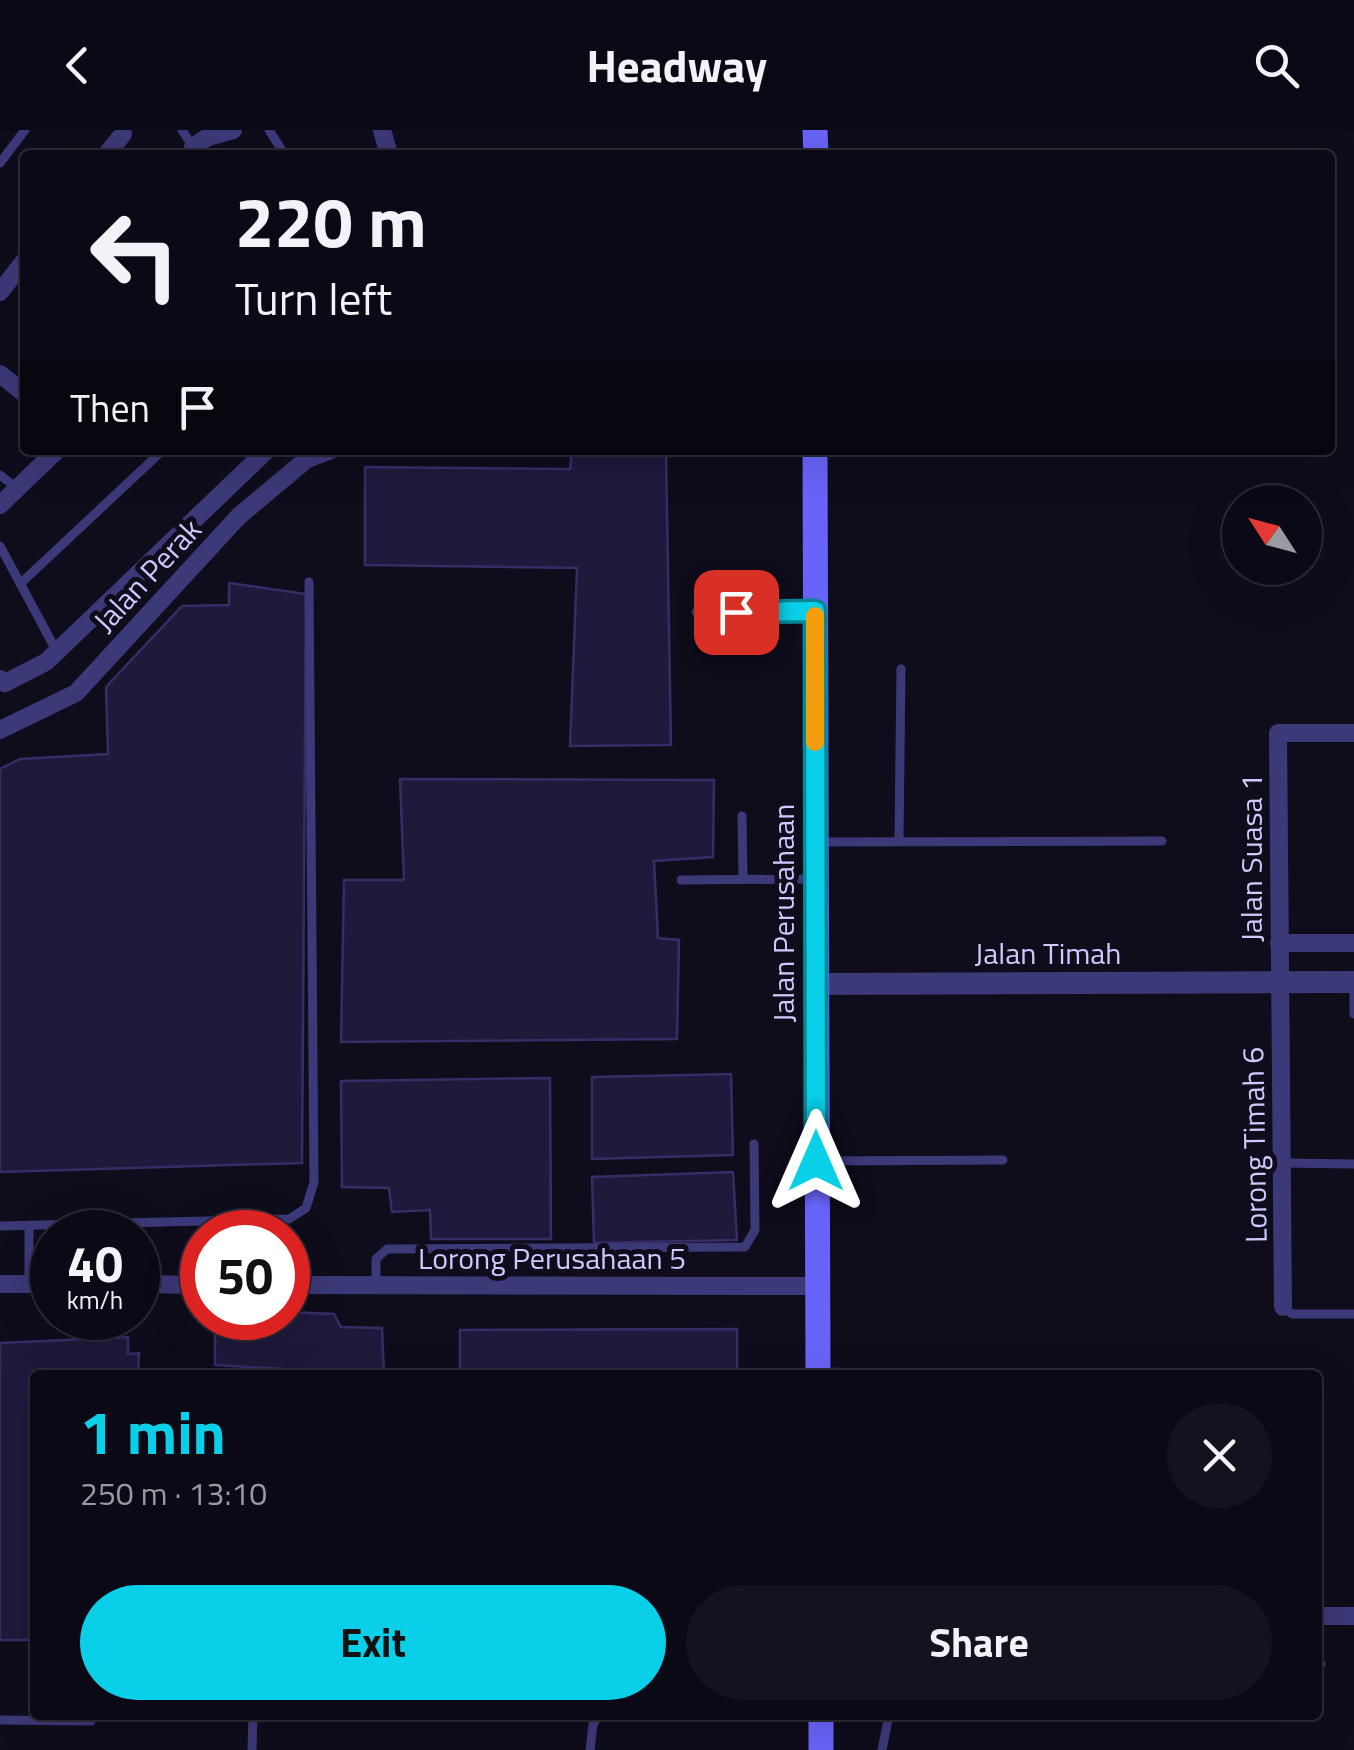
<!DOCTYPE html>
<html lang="en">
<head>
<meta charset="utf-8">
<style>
	:root { --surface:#0b0915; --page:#14121e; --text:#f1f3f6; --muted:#9a9aa0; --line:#2b2a34; --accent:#09d0e8 }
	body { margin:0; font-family:"Titillium Web",sans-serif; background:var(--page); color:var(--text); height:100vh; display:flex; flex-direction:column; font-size:38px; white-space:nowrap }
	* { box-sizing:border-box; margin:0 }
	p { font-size:32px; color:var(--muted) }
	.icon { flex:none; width:55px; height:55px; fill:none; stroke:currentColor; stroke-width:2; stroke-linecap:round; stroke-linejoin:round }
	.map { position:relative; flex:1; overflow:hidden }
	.sheet { position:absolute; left:30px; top:1240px; width:1292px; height:350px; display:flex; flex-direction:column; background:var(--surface); border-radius:10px; box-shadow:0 10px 40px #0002,0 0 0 2px var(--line) }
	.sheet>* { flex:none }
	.top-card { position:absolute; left:20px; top:20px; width:1315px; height:305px; border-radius:10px; box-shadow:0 10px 40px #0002,0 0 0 2px var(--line); background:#0b0915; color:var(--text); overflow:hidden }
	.needle { width:65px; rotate:306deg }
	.buttons { position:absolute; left:1222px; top:355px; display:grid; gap:20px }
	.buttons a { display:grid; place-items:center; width:100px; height:100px; border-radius:50%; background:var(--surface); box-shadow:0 10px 40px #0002,0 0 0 2px var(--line); font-size:50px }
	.speed { position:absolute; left:30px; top:1080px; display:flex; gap:20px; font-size:50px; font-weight:700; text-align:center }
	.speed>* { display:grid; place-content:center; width:130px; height:130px; border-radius:50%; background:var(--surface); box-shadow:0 10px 40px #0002,0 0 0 2px var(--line); line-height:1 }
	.speed small { font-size:25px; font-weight:400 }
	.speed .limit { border:15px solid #d22; background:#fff; color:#111 }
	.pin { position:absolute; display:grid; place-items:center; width:85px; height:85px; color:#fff; margin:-42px; border-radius:20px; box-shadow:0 5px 15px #0006 }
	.me { position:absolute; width:110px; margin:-55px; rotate:0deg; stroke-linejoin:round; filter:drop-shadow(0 0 8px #0008) }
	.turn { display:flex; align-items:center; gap:35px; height:210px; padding:0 50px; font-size:45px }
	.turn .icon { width:130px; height:130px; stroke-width:2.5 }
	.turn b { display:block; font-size:70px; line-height:85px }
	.then { display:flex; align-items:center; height:95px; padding:0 50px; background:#0003; gap:20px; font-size:38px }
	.round { display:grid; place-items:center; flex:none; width:105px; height:105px; border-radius:52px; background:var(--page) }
	.summary { display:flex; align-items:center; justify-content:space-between; height:170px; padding:0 50px }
	h1 { font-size:60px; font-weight:700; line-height:75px; color:var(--accent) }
	.action { display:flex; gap:20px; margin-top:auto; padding:20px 50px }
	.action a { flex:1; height:115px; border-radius:60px; background:var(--accent); color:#111; font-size:40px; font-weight:700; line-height:115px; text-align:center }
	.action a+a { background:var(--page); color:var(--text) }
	header { display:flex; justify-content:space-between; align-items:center; height:130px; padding:0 50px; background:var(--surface); font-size:45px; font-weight:700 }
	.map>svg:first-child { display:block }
	.building { fill:#20193c; stroke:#382c67; stroke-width:2.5 }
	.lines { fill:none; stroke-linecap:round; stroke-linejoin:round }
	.service { stroke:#3c3979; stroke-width:9 }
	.minor { stroke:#3c3979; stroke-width:18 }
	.tertiary { stroke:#3c3979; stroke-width:22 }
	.secondary { stroke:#6964f9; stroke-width:25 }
	.route-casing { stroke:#068797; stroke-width:25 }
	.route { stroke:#09d0e8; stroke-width:18 }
	.slow { stroke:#f59e0b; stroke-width:18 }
	.labels { text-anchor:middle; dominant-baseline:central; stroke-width:10; stroke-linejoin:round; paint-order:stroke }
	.street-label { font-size:30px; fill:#cfc9fd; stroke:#0f0c1c }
</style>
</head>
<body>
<header><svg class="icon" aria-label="back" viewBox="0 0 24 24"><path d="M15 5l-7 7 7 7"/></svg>Headway<svg class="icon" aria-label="search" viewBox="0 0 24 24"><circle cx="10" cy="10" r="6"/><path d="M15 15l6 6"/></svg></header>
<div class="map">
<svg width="1354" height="1620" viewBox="0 0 1354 1620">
	<rect width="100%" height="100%" fill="#0f0c1c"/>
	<path class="building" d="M 572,320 L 666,322 L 671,615 L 570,616 L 577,438 L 365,435 L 365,337 L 570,339 Z
		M 229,453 L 306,464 L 302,1033 L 0,1042 L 0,639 L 20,629 L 108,624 L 106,557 L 182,476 L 229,475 Z
		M 400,649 L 714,650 L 713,727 L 654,731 L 658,808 L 679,810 L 677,909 L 341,912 L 344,750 L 404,750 Z
		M 731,944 L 733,1025 L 592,1029 L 592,947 Z
		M 550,948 L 551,1109 L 431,1109 L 430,1080 L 392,1082 L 389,1058 L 342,1057 L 341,951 Z
		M 733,1042 L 737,1110 L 594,1113 L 592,1047 Z
		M 288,1182 L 334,1184 L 341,1197 L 382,1198 L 384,1245 L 215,1235 L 215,1188 L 288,1188 Z
		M 737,1199 L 737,1245 L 460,1245 L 460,1200 Z
		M 128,1207 L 128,1224 L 139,1223 L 138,1245 L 35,1245 L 35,1510 L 0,1510 L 0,1213 Z"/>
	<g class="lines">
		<path class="service" d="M 182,0 L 193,17
			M 269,0 L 285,25
			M 0,33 L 25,0
			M 0,345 L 17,358
			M 0,416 L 57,522
			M 20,454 L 163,320
			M 696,482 L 812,481
			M 742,686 L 743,749
			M 899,710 L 901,539
			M 818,712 L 1162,711
			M 681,750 L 813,749
			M 1354,855 L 1354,884
			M 819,1031 L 1003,1030
			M 1282,1033 L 1354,1034
			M 0,1096 L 289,1089 L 306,1078 L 314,1052 L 309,452
			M 29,1096 L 29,1154
			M 376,1155 L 376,1129 L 387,1119 L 745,1117 L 755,1100 L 754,1014
			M 1283,1177 L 1292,1184 L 1354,1184
			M 821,1242 L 986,1245
			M 1318,1534 L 1321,1534
			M 0,1590 L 91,1591
			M 252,1620 L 253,1585
			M 590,1620 L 593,1594 L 599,1585
			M 882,1620 L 889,1585"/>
		<path class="minor" d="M 382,0 L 389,25
			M 106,25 L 123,4
			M 199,25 L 193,17 L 208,7 L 233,0
			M 0,162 L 25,130
			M 0,244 L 25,264
			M 0,375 L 57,320
			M 0,549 L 5,553 L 46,532 L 267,320
			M 0,600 L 76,563 L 239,386 L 307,329 L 331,320
			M 1279,813 L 1354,813
			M 0,1154 L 52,1154
			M 138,1154 L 202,1155
			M 288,1155 L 817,1156
			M 1283,1177 L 1278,603 L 1354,603
			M 1318,1486 L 1354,1486"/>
		<path class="tertiary" d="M 816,854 L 1354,852"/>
		<path class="secondary" d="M 815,0 L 816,25
			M 815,320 L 818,1245
			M 821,1620 L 821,1585"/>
	</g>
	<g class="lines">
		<g class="route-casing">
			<path id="route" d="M 736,482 L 815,481 L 816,1031"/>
		</g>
		<use href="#route" class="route"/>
		<path class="slow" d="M 815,486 L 815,612"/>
	</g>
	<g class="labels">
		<g class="street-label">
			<text transform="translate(147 445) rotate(-47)">Jalan Perak</text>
			<text transform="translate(1251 728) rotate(-90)">Jalan Suasa 1</text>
			<text transform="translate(783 783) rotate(-90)">Jalan Perusahaan</text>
			<text x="1048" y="823">Jalan Timah</text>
			<text transform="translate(1254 1015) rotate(-91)">Lorong Timah 6</text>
			<text x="552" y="1128">Lorong Perusahaan 5</text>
		</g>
	</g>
</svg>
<div class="buttons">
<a><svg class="needle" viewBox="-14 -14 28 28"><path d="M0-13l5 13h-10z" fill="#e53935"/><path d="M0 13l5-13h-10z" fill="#9a9aa0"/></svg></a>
</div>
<div class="speed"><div>40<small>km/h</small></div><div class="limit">50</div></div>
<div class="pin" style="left:736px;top:482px;background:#d93025"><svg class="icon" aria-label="arrive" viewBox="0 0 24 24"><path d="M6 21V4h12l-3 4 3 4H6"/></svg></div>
<svg class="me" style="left:816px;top:1031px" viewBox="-20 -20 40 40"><path d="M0-17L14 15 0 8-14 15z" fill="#09d0e8" stroke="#fff" stroke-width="4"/></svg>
<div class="top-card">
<div class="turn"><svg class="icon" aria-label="left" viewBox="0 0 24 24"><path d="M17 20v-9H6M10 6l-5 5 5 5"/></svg><div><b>220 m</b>Turn left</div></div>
<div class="then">Then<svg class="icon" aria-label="arrive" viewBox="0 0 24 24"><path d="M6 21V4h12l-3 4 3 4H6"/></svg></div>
</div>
<section class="sheet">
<div class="summary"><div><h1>1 min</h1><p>250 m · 13:10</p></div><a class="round"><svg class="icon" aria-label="close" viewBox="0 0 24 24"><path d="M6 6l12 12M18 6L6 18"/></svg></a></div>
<div class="action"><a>Exit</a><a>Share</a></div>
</section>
</div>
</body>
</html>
